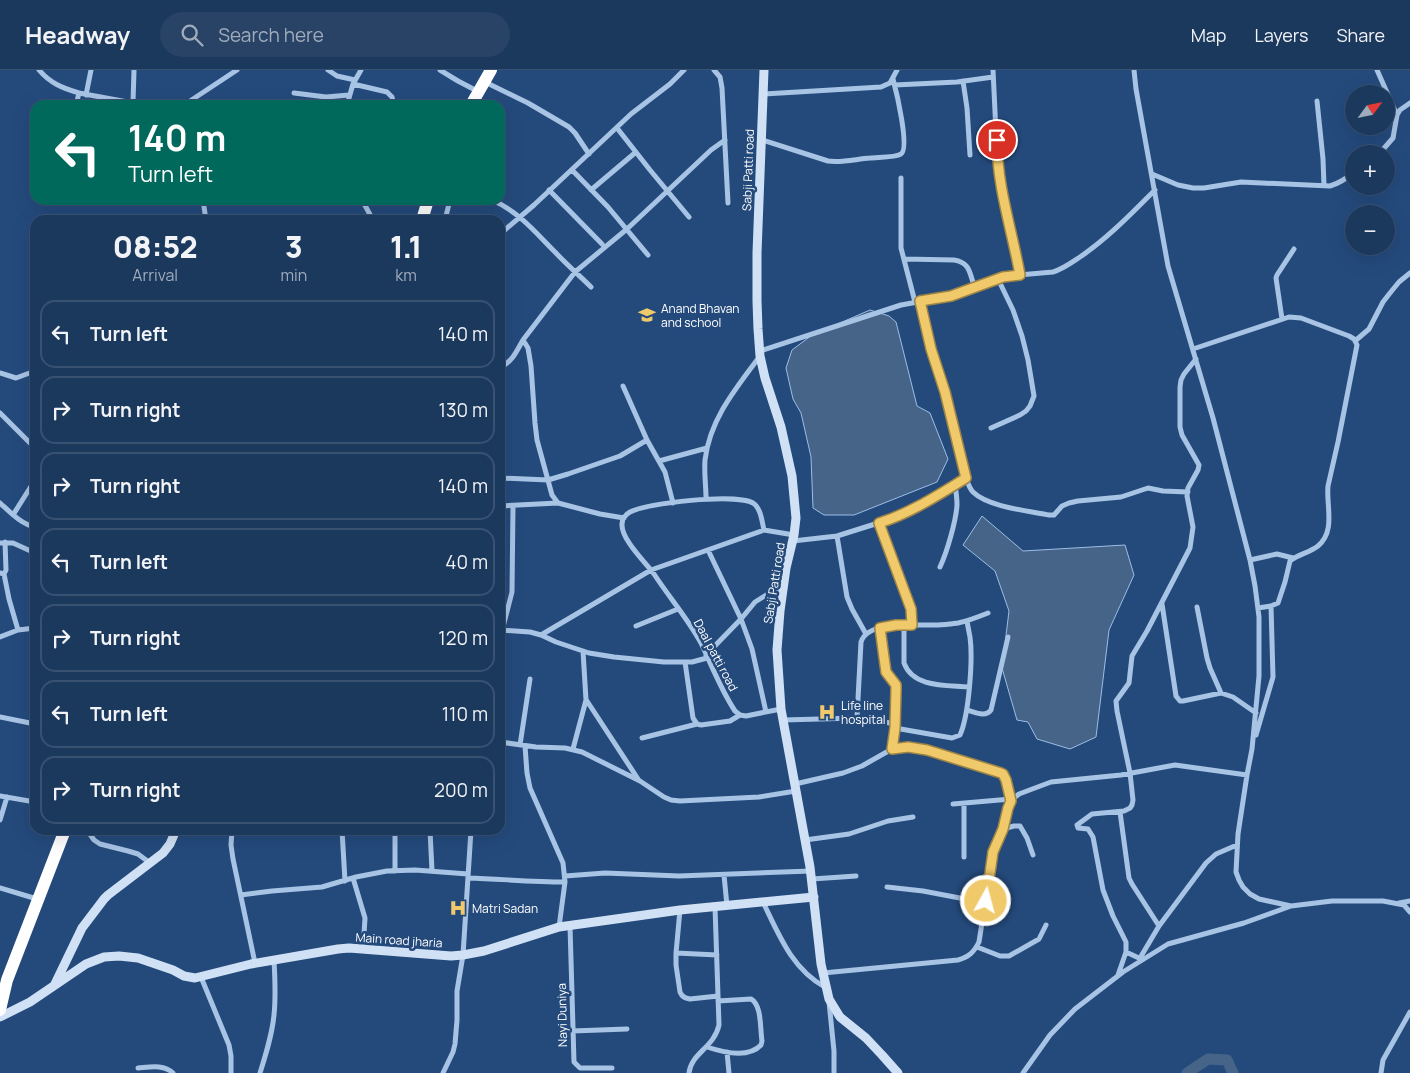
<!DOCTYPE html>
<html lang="en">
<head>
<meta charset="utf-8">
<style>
	:root { --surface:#1b385d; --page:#284366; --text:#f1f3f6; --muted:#a0acbc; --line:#395272 }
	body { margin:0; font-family:Manrope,sans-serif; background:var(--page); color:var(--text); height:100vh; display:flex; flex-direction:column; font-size:19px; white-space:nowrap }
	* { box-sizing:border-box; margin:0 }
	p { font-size:16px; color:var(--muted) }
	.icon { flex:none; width:28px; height:28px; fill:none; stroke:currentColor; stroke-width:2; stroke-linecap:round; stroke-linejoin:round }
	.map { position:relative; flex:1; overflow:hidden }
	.drawer { position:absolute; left:30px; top:145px; width:475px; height:620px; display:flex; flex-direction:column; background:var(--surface); border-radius:15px; box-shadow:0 5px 20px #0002,0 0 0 1px var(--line) }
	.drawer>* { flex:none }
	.hud { position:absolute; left:30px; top:30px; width:475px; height:105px; border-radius:15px; box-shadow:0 5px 20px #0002,0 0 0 1px var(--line); background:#00695c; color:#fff; overflow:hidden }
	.needle { width:32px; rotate:57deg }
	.fabs { position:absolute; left:1345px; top:15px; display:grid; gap:10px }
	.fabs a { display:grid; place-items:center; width:50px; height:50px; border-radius:50%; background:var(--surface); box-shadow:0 5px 20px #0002,0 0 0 1px var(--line); font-size:25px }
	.pin { position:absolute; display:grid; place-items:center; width:42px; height:42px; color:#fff; margin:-21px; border:2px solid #fff; border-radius:50%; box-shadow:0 1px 5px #0007 }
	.me { position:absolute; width:55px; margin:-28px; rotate:7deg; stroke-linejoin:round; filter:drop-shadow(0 0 4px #0008) }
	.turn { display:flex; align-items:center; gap:18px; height:105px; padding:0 15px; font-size:22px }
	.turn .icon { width:65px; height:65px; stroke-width:2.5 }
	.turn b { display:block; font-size:35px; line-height:42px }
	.eta { display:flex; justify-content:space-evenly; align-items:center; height:85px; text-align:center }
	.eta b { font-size:30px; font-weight:800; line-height:35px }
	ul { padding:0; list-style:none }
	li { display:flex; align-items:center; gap:15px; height:68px; margin:0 10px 8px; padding:0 5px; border:2px solid var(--line); border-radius:15px }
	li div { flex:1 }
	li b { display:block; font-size:19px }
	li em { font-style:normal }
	header { display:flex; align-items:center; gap:30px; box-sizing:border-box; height:70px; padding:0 25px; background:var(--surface); border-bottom:1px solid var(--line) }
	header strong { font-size:24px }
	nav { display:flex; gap:28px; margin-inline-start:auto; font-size:18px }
	.search { width:350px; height:45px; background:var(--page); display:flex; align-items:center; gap:12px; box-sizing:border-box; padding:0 18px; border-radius:28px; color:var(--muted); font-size:19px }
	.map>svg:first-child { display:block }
	.water { fill:#466488; stroke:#9cbee6 }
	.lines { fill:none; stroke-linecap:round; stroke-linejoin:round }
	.river { stroke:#466488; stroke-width:11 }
	.street { stroke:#a8c4e5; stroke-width:5 }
	.secondary { stroke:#d1e1f5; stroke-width:9 }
	.highway { stroke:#fff; stroke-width:12 }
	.route-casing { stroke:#9c8346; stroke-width:12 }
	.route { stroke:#f0c96b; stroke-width:9 }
	.labels { text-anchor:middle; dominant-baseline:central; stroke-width:5; stroke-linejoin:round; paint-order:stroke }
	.street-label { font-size:12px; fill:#fff; stroke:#244a7c }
	.poi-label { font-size:12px; fill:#fff; stroke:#244a7c; text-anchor:start }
</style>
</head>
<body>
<header>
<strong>Headway</strong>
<div class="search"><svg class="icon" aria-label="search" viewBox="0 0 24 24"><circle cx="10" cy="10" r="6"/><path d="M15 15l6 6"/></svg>Search here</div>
<nav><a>Map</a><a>Layers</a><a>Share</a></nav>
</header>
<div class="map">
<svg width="1410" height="1003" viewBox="0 0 1410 1003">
	<rect width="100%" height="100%" fill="#244a7c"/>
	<path class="water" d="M 870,240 L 889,246 L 896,252 L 917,336 L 930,343 L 948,389 L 937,412 L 854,445 L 824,445 L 813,438 L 811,387 L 801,343 L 793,329 L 786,298 L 792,280 L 812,265 Z
		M 982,446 L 1023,481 L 1125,475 L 1134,505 L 1109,560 L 1096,667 L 1070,679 L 1037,669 L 1028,652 L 1017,650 L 1002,598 L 1009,541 L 995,501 L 963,475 Z"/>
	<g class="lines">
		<path class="river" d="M 1187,1003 L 1208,989 L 1227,990 L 1233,1003"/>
		<path class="street" d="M 39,0 C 50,13 62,18 79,23 L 144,35
			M 328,0 L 337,6 L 355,10
			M 440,0 L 458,11 L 479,22
			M 714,0 L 720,7 L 722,18 L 728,133
			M 993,0 L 997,83 L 1002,125 L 1020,205
			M 1134,0 L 1136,19 L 1168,196 L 1213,348 L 1250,490 L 1255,516 L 1259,547 L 1259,606 L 1252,679 L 1247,705 L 1238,764 L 1236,802 L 1239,810 L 1243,817 L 1250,824 L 1259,829 L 1291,836
			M 1377,0 L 1397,45
			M 963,11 L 967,38 L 970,85
			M 485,12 L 528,33 L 569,57 L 575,63 L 589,84
			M 353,14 L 387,22 L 392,27 L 394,35
			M 895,15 L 957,12 L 993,7
			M 294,23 L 326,27 L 349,25
			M 764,24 L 881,17 L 890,13 L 897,0
			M 86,25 L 91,0
			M 1317,31 L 1323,89 L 1324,116
			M 133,33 L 134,0
			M 76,35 L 79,23
			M 184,35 L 237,0
			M 347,35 L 353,14 L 361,0
			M 617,58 L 650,100 L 689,147
			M 762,70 L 828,91 C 842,93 856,89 870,88 C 877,87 895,88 901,84 C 910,78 896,20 893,9
			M 1379,84 L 1393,68 L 1397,45 L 1400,40 L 1410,33
			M 572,100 L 608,137 L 648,185
			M 1152,104 L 1178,115 L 1193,118 L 1204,118 L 1241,112 L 1330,116 C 1340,113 1346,109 1354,102
			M 901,108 L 901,178 L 915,232
			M 549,120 L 602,174
			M 591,120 L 636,82
			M 203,130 L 206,150
			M 362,130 L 373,150
			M 492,130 C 518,141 535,162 555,182 C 566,194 579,205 591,217
			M 445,150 L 450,130
			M 500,164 L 534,135 L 631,44 L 670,14 L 684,0
			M 904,189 L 954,190 C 971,193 969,203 975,218
			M 920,231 L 931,279 L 945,322 L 966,408 C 968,413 969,418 973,422 C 988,437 1029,441 1049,445 L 1054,445 L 1062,436 L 1069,433 L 1078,431 L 1121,427 L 1148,418 L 1163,421 L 1188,422
			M 1282,249 L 1276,208 L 1277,205 L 1294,179
			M 1355,271 L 1369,259 L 1383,232 L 1390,223 L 1399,212 L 1410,203
			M 1193,279 L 1289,247 L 1301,248 L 1349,266 L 1354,269 L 1357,275 L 1338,372 L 1328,416 C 1326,436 1336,461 1318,476 C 1309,483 1298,484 1290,491 L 1285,512 L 1278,533 L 1271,536 L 1258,538
			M 760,281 L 901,235 L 951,226 L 1008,206 L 1053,202 C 1063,199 1071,193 1080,187 C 1108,168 1131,144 1155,120
			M 500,297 C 512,293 517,280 523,270
			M 0,303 L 16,308 L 35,301
			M 623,316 L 647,370 L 665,402 L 673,433
			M 0,343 L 35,378
			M 991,358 L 1020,345 L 1026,341 L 1030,336 L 1034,326 L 1028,290 L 1022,266 L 1013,240 L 998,209
			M 659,391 L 707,378
			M 500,408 L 548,410 L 568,404 L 620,386 L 647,370
			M 706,428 C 706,416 704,403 705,390 C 710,349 736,318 760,286
			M 0,433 C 10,442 21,454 35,457
			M 500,436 L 558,433
			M 13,445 L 35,410
			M 624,448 L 600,444 L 558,433 L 552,425 L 537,370 L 535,353 L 531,296 L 528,278 L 523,270 L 575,202 L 627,159 L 711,80 L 725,70
			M 879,453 L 911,539 L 912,555
			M 764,460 C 762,452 761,438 753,433 C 736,423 646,433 630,442 C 626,444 622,449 622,454 C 621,469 645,492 654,504 C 669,527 688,549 701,573 C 712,596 721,620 735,641 L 740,645 L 746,646 L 781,639
			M 837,466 L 847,527 L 852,539 L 866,564
			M 793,471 L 837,466 L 891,449 L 923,435 L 966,408
			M 0,473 L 13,473 L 35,483
			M 708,480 L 741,549 L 752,579 L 766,642
			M 1250,490 L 1277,484 L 1293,488
			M 940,497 C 947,482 956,451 957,435 C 957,428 956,421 955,415
			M 0,503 L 4,504 L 6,500 L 5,472
			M 4,504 L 9,529 L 18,560
			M 1162,534 L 1176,626 L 1180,631 L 1183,631 L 1221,623 L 1233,627 L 1256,643
			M 1197,537 L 1207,588 L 1210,598 L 1221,623
			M 904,555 L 904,593 C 913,618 947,615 968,617
			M 636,556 L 678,539
			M 881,558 L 886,602 L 894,612 L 896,620 L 895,658 L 892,679
			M 500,560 L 530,562 L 541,565 L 556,572 L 589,583 L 614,587 L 664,592 L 692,592 L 707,588
			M 502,561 L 512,522 L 513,436
			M 541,565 L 651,500 L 764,460 L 794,465
			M 0,567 L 18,560 L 35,558
			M 706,585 L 741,549 L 755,532 L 784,514
			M 685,592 L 693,648 L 697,654 L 701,655 L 730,651 L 740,645
			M 587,631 L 638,709
			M 967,640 C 975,642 985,648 991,640 L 1008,567
			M 0,647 L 35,654
			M 857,648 L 861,572 C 868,549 920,556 938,555 C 945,555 951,554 958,553 C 968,551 978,547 988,543
			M 783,650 L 857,648 L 869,649 L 895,654
			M 895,658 L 952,668 L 960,665 C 969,645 973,589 970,567 C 969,562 968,557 967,551
			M 1256,665 L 1273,607 L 1271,536
			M 642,668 L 697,654
			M 500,672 L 536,677 L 565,678 L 582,682 L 640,711 L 664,727 L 671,730 L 680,731 L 759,727 L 796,721
			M 520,675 L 530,609
			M 525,676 L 527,703 L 530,718 L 563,793 L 565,812 L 559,857
			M 573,679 L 586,630 L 583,581
			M 795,714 L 843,703 L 862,696 L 892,679 L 908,677 L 927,680 L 1001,703 L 1006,709 L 1011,731
			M 0,726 L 35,732
			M 953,734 L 1011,729
			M 1120,742 L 1129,808 L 1132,814 L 1159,856
			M 0,750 L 7,727
			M 1003,759 L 1014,756 L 1020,756 L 1027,768 L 1033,785
			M 87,760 L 94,770 L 100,774 L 128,781 L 138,784 L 150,793
			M 232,760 L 231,775 L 233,789 L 255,893
			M 342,760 L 345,811
			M 395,760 L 395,801
			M 430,760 L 432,801
			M 805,770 L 849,764 L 888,751 L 913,747
			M 964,787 L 964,734
			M 724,805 L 727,836
			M 565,806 L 605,803 L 679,806 L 811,801
			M 353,808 L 365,848 L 363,880
			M 468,808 C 501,809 533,812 565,812
			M 812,809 L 856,806
			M 887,817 L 923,821 L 986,833
			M 0,818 L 37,829
			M 241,825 L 272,821 L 322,817 L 356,807 L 387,801 L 415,800 L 468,804
			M 763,832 C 779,865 792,899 825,917
			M 1399,833 L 1410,831
			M 680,840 L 676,883 L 676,895 L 680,922 C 682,927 685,928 690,929 L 718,926
			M 570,856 L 574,992 L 580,998 L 612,998
			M 977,877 L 1000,886 L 1009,886 L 1039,869 L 1046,855
			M 1126,882 L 1141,889
			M 676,883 L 717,885
			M 1140,888 L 1159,856 L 1206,793 L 1216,784 L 1237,775
			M 823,903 L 958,890 C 969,887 974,882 979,872 L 993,782 L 1003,759 L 1009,733 L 1014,728 L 1019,724 L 1051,712 L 1121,705 L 1175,695 L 1247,705
			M 1118,905 L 1126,882 L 1126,872 L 1113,846 L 1103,820 L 1093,767 L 1088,759 L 1078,758 L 1077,755 L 1092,744 L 1124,741 L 1130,738 L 1132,735 L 1133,730 L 1130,703 L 1117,641 L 1116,631 L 1129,613 L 1132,586 L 1147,561 L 1190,478 L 1193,457 L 1187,426 L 1188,418 L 1198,400 L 1199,395 L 1182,365 L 1180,357 L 1180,317 L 1181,310 L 1184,304 L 1196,289
			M 201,907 L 229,975 L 231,986 L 231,1003
			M 829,932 L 834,981 L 834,1003
			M 572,961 L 627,959
			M 707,977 C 722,982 748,989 761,975 L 762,971 C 760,959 762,935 751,929 L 718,931
			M 727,982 L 729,1003
			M 138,998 C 150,997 164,994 173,1003
			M 260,1003 C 266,984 272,965 274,945 C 276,927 275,908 274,890
			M 443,1003 L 453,982 L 455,974 L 457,950 L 457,921 L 463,885 L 471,760
			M 689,1003 C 691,983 714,978 719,955 L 715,837
			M 1023,1003 L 1050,965 L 1075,939 L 1123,902 L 1168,874 L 1244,853 L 1291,836 L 1332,831 L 1383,831 L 1404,835 L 1410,842
			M 1381,1003 L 1383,990 L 1410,942"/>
		<path class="secondary" d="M 764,0 L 757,183 L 757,231 L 758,259 L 760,286 L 765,308 L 781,357 L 792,406 L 796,448 L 794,465 L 786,498 L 780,541 L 777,580 L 781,639 L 810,797 L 821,894 L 829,929 L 840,947 L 866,968 L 882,985 L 898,1003
			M 55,914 L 82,858 L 104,829 L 108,825 L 163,783 L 170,774 L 176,760
			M 0,947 L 30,932 L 86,894 L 104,887 L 119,886 L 138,888 L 173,900 L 184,906 L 195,908 L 251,894 L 338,879 L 349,878 L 451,886 L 463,885 L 484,881 L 559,857 L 680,840 L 814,827"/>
		<path class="highway" d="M 471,35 L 491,0
			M 422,150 L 428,130
			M 0,940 L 7,910 L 65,760"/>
	</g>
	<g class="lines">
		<g class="route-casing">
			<path id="route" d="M 986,831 L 993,782 L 1003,759 L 1008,738 L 1011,731 L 1006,710 L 1003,704 L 1001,703 L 927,680 L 908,677 L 892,679 L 895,658 L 896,620 L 896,615 L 886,602 L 880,558 L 896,555 L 912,555 L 911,539 L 879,453 C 911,443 938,425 966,408 L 945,322 L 931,279 L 920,231 L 951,226 L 1003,207 L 1020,205 C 1012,160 997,117 997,70"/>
		</g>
		<use href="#route" class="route"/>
	</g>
	<defs>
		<g id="school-bare" transform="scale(1.35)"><path d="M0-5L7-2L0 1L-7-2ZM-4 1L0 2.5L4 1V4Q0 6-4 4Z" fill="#f0c96b" stroke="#244a7c" stroke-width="2.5" paint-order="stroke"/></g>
		<g id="hospital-bare" transform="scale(1.35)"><path d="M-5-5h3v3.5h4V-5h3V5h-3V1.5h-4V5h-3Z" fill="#f0c96b" stroke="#244a7c" stroke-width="2.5" paint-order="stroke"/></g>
	</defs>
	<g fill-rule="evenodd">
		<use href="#school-bare" x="647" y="245"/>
		<use href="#hospital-bare" x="827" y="642"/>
		<use href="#hospital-bare" x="458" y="838"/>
	</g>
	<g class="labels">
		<g class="street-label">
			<text transform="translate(748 100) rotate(-88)">Sabji Patti road</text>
			<text transform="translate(774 513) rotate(-81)">Sabji Patti road</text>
			<text transform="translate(716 585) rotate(62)">Daal patti road</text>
			<text transform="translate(399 870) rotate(4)">Main road jharia</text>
			<text transform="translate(562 945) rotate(-91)">Nayi Duniya</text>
		</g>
		<g class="poi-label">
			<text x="661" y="238">Anand Bhavan<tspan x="661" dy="14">and school</tspan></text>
			<text x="841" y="635">Life line<tspan x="841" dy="14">hospital</tspan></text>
			<text x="472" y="838">Matri Sadan</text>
		</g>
	</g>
</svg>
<div class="fabs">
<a><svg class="needle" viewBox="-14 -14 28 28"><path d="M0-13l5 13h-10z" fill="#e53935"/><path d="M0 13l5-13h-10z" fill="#a0acbc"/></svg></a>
<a>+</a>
<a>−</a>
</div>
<div class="pin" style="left:997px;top:70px;background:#d93025"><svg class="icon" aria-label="arrive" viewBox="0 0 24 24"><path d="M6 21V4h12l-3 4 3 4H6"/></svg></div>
<svg class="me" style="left:986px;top:831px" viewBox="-20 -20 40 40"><circle r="17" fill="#f0c96b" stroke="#fff" stroke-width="3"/><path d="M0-11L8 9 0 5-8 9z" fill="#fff"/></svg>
<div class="hud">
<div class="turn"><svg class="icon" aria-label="left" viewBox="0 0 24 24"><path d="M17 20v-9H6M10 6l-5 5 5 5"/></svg><div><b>140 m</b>Turn left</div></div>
</div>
<section class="drawer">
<div class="eta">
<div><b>08:52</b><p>Arrival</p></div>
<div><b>3</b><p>min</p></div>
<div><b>1.1</b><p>km</p></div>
</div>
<ul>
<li><svg class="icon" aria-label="left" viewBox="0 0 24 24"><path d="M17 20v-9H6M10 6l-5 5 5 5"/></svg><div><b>Turn left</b></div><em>140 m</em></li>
<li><svg class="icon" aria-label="right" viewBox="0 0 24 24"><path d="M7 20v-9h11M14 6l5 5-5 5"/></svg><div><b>Turn right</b></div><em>130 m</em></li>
<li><svg class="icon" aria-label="right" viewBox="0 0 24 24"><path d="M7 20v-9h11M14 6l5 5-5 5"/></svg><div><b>Turn right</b></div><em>140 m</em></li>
<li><svg class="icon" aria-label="left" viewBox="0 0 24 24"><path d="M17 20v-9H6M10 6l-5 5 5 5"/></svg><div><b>Turn left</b></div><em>40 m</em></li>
<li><svg class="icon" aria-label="right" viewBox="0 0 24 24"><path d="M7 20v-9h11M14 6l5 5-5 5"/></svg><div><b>Turn right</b></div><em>120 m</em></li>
<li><svg class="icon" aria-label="left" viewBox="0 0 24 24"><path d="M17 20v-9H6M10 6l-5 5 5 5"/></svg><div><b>Turn left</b></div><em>110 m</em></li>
<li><svg class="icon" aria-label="right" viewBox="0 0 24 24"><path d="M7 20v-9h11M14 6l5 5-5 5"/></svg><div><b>Turn right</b></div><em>200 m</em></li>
</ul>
</section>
</div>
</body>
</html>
